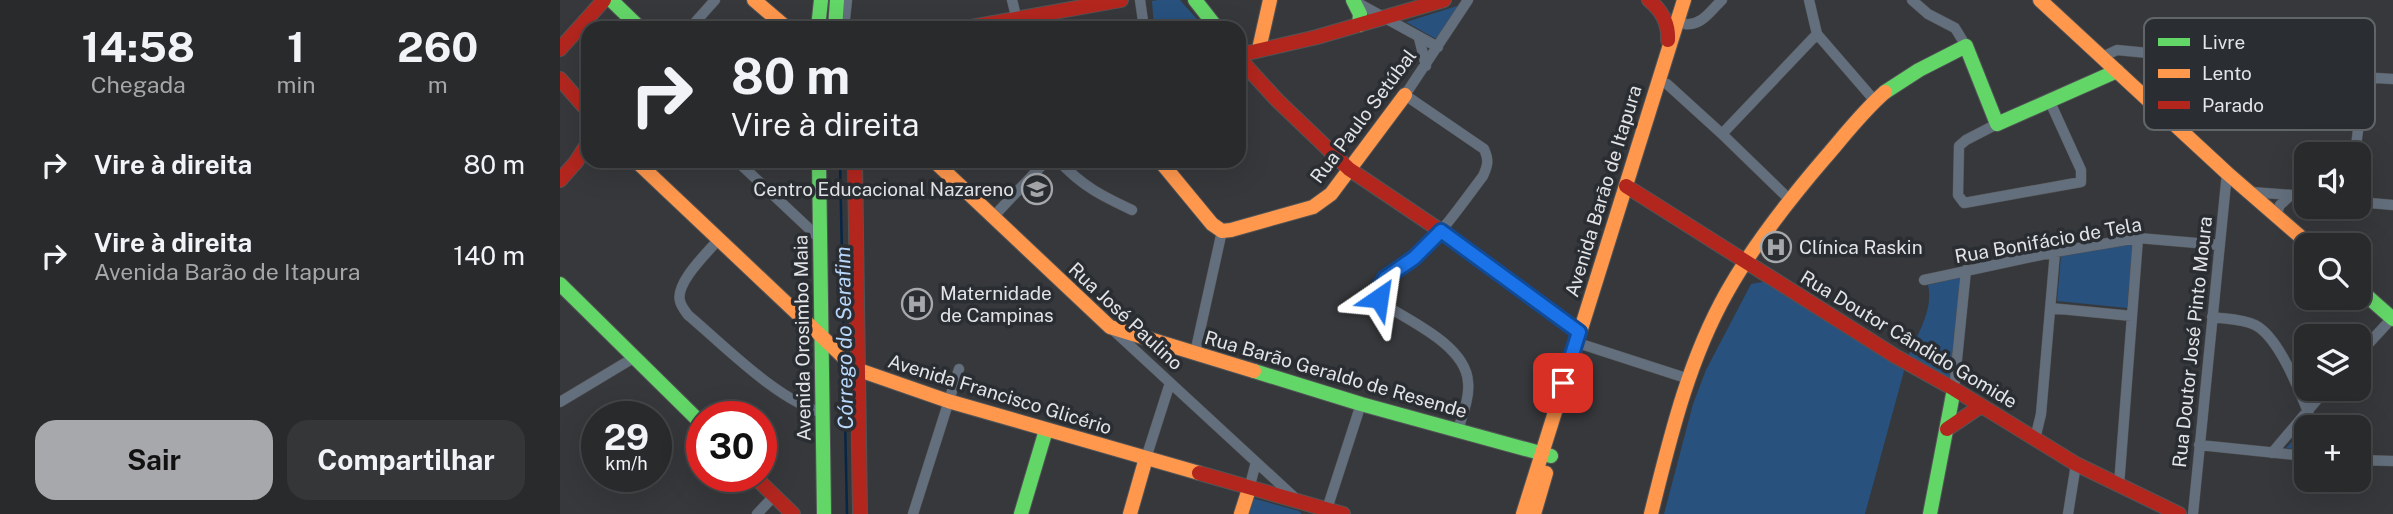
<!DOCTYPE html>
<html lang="pt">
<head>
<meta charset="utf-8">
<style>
	:root { --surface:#282a2c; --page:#343638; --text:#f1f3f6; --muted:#a5a7a9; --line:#444648; --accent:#a6a8ab }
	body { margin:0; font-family:"Public Sans",sans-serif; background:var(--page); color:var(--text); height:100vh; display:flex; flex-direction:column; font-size:26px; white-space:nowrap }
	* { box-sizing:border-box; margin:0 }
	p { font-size:23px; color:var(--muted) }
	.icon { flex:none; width:38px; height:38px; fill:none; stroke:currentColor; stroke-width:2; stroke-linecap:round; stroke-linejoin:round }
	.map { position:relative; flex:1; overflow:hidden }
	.drawer { display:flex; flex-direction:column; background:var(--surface); width:560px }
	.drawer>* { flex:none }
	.guide { position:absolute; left:21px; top:21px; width:665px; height:147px; border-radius:21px; box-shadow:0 7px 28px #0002,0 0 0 2px var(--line); background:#282a2c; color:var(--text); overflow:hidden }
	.fabs { position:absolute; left:1734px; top:142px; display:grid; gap:14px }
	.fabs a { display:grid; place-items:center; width:77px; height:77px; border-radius:14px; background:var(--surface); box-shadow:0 7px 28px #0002,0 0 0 2px var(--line); font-size:35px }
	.speed { position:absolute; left:21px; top:401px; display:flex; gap:14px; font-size:35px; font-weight:700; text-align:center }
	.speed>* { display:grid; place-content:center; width:91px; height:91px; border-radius:50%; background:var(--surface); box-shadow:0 7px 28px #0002,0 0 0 2px var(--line); line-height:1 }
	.speed small { font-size:18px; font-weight:400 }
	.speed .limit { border:10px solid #d22; background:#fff; color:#111 }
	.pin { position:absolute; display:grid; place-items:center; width:60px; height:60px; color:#fff; margin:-30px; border-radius:14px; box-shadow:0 4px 10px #0006 }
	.me { position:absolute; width:77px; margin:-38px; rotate:32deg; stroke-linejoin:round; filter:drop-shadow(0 0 5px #0008) }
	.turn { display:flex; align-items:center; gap:24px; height:147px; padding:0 35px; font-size:32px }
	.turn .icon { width:91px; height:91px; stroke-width:2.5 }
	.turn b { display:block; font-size:49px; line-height:60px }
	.eta { display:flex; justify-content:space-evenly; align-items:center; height:119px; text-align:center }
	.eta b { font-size:42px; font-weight:700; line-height:49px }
	.cta { display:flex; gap:14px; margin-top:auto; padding:14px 35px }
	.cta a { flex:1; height:80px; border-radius:21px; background:var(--accent); color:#111; font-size:28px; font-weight:700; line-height:80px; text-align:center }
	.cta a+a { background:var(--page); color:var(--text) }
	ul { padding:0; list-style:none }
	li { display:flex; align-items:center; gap:21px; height:91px; padding:0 35px }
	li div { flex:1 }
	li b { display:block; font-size:26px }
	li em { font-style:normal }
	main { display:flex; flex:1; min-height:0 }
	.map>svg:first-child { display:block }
	.green { fill:#28517e }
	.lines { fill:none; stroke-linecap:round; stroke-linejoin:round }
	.stream { stroke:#072646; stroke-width:2.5 }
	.street-casing { stroke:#525456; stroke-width:11 }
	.fast-casing { stroke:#525456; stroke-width:16 }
	.slow-casing { stroke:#525456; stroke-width:16 }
	.jam-casing { stroke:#525456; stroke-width:16 }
	.street { stroke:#646f7d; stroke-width:10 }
	.fast { stroke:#63d668; stroke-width:14 }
	.slow { stroke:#ff974d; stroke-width:14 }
	.jam { stroke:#b3261e; stroke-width:14 }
	.route-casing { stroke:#114b97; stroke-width:18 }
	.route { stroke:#1a73e8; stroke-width:12 }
	.labels { text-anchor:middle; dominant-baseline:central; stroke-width:7; stroke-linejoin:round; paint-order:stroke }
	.street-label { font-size:19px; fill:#e2e4e7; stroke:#2a2e32 }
	.poi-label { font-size:19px; fill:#e2e4e7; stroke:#2a2e32; text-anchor:start }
	.water-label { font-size:21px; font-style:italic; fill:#b7d7fc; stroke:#2a2e32 }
	.key { fill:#2a2e32; stroke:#616568; stroke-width:2 }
	.key-label { font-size:19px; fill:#e2e4e7 }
</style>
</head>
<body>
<main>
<section class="drawer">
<div class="eta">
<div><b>14:58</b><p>Chegada</p></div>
<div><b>1</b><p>min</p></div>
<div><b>260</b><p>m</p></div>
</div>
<ul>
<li><svg class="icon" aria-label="right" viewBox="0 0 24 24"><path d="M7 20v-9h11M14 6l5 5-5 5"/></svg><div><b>Vire à direita</b></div><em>80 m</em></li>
<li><svg class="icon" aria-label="right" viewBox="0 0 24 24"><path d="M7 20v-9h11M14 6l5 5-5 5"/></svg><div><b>Vire à direita</b><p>Avenida Barão de Itapura</p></div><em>140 m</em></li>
</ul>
<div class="cta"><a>Sair</a><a>Compartilhar</a></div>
</section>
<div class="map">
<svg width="1833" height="514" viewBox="0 0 1833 514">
	<rect width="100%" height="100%" fill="#36383b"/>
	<path class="green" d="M 598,0 L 620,0 L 645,28 L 594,28 L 592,1 Z
		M 900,5 L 876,39 L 846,22 Z
		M 1573,244 L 1567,308 L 1497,301 L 1501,256 Z
		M 1400,277 L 1391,386 L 1348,357 C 1357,334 1374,310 1368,285 Z
		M 1208,281 L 1335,356 L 1344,371 L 1305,514 L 1104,514 L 1133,404 L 1146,370 L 1191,284 Z
		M 1748,424 L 1749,427 L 1746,427 L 1746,451 L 1726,448 Z
		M 692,498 L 739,511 L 742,514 L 688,514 Z"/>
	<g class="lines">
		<path class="stream" d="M 280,161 L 284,350
			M 284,367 L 287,514"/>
		<g class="street-casing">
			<path id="street" d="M 452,0 L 459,28
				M 580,0 L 584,28
				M 1249,0 L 1257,34 L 1315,101
				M 1352,0 L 1368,14 L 1395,28 L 1406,46
				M 796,2 L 878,47
				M 1125,24 C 1142,26 1151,10 1162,0
				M 130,28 L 155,0
				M 284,28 L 287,0
				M 859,38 L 866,66
				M 1542,57 L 1557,50 L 1753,69
				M 1107,84 L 1162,134 L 1229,199
				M 1437,124 L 1406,140 L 1399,146 L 1398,195 L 1404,203 L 1521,182 L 1521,170 L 1490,102
				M 1162,134 L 1257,34
				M 1795,154 L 1804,83 L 1816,78 L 1833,79
				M 177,161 L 259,238
				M 499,161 C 522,186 542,196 572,210
				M 1691,192 L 1746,196
				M 1799,202 L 1833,205
				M 1716,215 L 1720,205 L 1731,195
				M 432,218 L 486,161
				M 158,240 C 147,253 115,283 120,301 C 121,306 125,311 128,315 C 166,347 217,400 263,413
				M 1364,280 L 1495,252 L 1578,238 L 1660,245
				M 1490,308 L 1572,316
				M 1652,317 C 1666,319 1683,319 1695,325 C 1721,338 1743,400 1754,427
				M 552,329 L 734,497
				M 1024,345 L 1129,379
				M 635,353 L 662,231
				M 1799,354 L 1833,317
				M 1394,389 L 1406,270
				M 0,402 L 75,357
				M 898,430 C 902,416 910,397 908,382 C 906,346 850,321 823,304 C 817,295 818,288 825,279 C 832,270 847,265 856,257 C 882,233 902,204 923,176 C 928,165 929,160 924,149 L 845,95 L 908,0
				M 1475,439 L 1481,414 L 1495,252
				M 1639,445 L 1746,456
				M 1712,453 L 1767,388
				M 586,458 L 610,383
				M 1799,460 L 1833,461
				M 1559,485 L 1578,238
				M 689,489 L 696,462
				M 768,513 L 767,509 L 801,404
				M 197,514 L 214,496
				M 353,514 L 399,369
				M 1508,514 L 1516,464
				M 1633,514 L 1667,173"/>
		</g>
		<g class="fast-casing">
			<path id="fast" d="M 51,0 L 80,28
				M 635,0 L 657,28
				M 793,0 L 800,14 L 799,25
				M 258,28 L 261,0
				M 275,28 L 277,0
				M 1325,92 L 1359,70 L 1406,46 L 1437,124 L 1557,71
				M 259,161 L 264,514
				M 0,284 L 142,424
				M 1799,289 L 1833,319
				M 694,371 L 801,404 L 991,456
				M 461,514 L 486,430
				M 1370,514 L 1394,389"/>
		</g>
		<g class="slow-casing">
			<path id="slow" d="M 194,0 L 227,28
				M 1480,0 L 1667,173 L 1750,245
				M 699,49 L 710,0
				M 76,161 L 296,369
				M 374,161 L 550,327 L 694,371
				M 600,161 L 652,224 L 662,231 L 671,230 L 753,207 L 771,194 L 845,95
				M 296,369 L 388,401 L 639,473
				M 570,514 L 586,458
				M 681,514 L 689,489
				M 963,514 L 1124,0
				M 974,514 L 986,473
				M 1091,514 C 1110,438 1128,361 1167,292 C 1194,244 1228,201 1264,159 C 1284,136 1302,112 1325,92"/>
		</g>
		<g class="jam-casing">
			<path id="jam" d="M 1089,0 C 1102,11 1109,23 1108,40
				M 405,28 L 561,0
				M 0,49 L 44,0
				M 679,55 L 757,37 L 884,0
				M 685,65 L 717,100 L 789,169 L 881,231 L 1019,332
				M 0,79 L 28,111
				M 295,161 L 300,514
				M 0,180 L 16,162 L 28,143
				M 1066,186 L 1335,356 L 1394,389 L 1516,464 L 1619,514
				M 1387,429 L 1421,406
				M 639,473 L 783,514
				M 194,476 L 233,514"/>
		</g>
		<use href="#street" class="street"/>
		<use href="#fast" class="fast"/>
		<use href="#slow" class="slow"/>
		<use href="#jam" class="jam"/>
	</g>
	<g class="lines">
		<g class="route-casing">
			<path id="route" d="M 819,298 L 818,290 L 825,278 L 854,258 L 881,231 L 1019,332 L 1003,383"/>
		</g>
		<use href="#route" class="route"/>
	</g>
	<defs>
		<g id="university-ring" transform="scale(1.575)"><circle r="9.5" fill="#2a2e32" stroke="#a6a8ab" stroke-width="1.5"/><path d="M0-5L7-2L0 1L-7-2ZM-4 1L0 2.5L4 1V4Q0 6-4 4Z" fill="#a6a8ab"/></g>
		<g id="hospital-ring" transform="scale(1.575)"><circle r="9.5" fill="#2a2e32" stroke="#a6a8ab" stroke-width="1.5"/><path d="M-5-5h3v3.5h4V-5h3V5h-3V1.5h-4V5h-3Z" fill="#a6a8ab"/></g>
	</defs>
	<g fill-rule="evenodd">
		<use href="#university-ring" x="477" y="189"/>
		<use href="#hospital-ring" x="1216" y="247"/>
		<use href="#hospital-ring" x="357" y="304"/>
	</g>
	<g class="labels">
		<g class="street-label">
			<text transform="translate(803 116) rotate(-53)">Rua Paulo Setúbal</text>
			<text transform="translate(1043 191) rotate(-73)">Avenida Barão de Itapura</text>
			<text transform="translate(1488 240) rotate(-10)">Rua Bonifácio de Tela</text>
			<text transform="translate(566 316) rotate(43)">Rua José Paulino</text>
			<text transform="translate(242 338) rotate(-91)">Avenida Orosimbo Maia</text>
			<text transform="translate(1349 339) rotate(31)">Rua Doutor Cândido Gomide</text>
			<text transform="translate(1632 342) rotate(-84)">Rua Doutor José Pinto Moura</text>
			<text transform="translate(776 374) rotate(16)">Rua Barão Geraldo de Resende</text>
			<text transform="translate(440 394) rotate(17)">Avenida Francisco Glicério</text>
		</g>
		<g class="poi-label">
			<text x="454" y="189" text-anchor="end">Centro Educacional Nazareno</text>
			<text x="1239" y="247">Clínica Raskin</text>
			<text x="380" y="293">Maternidade<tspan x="380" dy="22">de Campinas</tspan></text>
		</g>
		<g class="water-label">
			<text transform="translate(284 338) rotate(-91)">Córrego do Serafim</text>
		</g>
	</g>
	<rect x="1584" y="18" width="231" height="112" rx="10" class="key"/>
	<rect x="1598" y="38" width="32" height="8" fill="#63d668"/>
	<rect x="1598" y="69" width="32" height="9" fill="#ff974d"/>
	<rect x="1598" y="101" width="32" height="8" fill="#b3261e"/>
	<g class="key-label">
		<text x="1642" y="49">Livre</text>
		<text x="1642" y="80">Lento</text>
		<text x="1642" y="112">Parado</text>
	</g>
</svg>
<div class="fabs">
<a><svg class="icon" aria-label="sound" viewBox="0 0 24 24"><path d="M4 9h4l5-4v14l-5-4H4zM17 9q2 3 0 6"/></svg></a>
<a><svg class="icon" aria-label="search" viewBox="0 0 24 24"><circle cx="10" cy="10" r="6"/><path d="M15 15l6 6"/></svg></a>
<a><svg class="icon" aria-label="layers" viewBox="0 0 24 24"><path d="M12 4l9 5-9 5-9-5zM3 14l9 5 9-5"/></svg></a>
<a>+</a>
</div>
<div class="speed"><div>29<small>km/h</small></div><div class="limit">30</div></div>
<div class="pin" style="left:1003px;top:383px;background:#d93025"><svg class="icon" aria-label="arrive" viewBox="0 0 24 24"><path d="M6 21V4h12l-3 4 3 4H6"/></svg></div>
<svg class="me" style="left:819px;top:298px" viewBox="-20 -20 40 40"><path d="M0-17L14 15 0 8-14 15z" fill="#1a73e8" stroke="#fff" stroke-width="4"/></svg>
<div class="guide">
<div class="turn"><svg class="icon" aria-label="right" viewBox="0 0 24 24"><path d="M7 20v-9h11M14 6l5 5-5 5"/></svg><div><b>80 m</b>Vire à direita</div></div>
</div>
</div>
</main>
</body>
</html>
